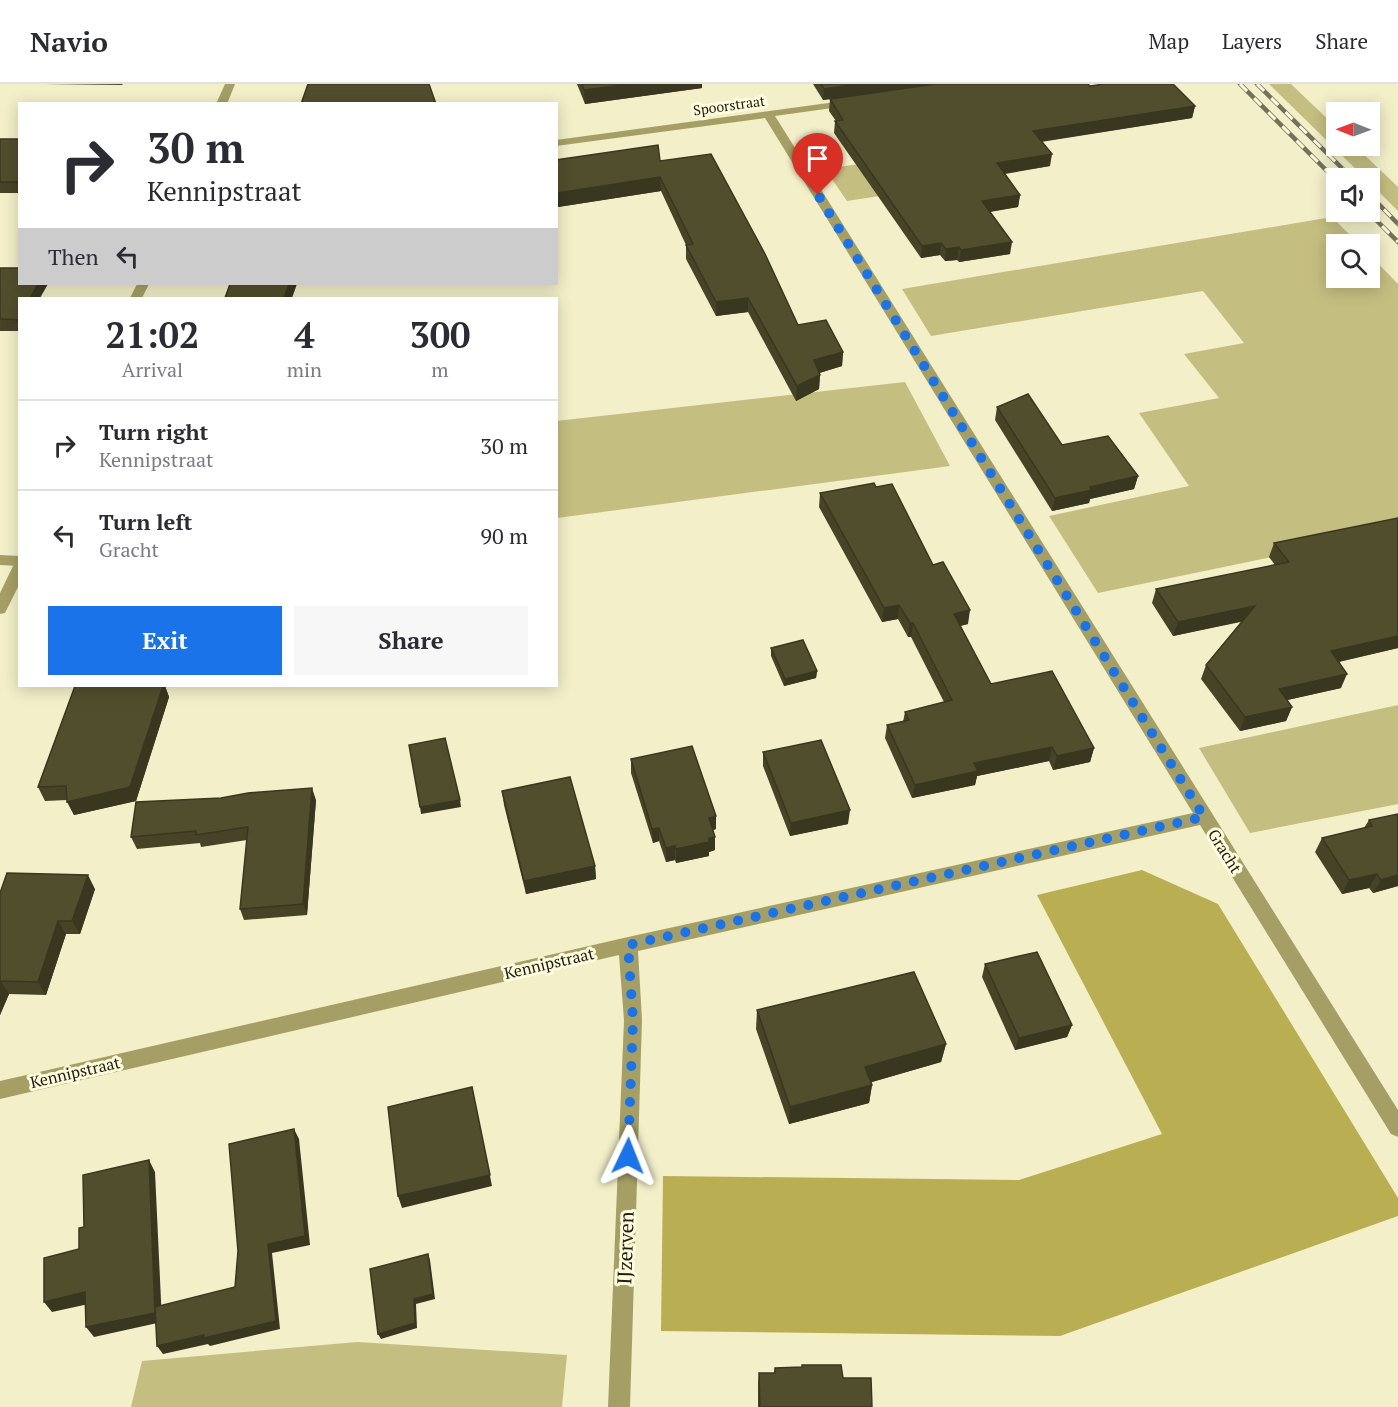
<!DOCTYPE html>
<html lang="en">
<head>
<meta charset="utf-8">
<style>
	:root { --surface:#fff; --page:#f7f7f7; --text:#2b2b33; --muted:#7c7c81; --line:#e1e1e2; --accent:#1a73e8 }
	body { margin:0; font-family:"PT Serif",serif; background:var(--page); color:var(--text); height:100vh; display:flex; flex-direction:column; font-size:22px; white-space:nowrap }
	* { box-sizing:border-box; margin:0 }
	p { font-size:20px; color:var(--muted) }
	.icon { flex:none; width:33px; height:33px; fill:none; stroke:currentColor; stroke-width:2; stroke-linecap:round; stroke-linejoin:round }
	.map { position:relative; flex:1; overflow:hidden }
	.sheet { position:absolute; left:18px; top:213px; width:540px; height:390px; display:flex; flex-direction:column; background:var(--surface); border-radius:0px; box-shadow:0 3px 15px #0003 }
	.sheet>* { flex:none }
	.top-card { position:absolute; left:18px; top:18px; width:540px; height:183px; border-radius:0px; box-shadow:0 3px 15px #0003; background:#fff; color:var(--text); overflow:hidden }
	.needle { width:39px; rotate:271deg }
	.fabs { position:absolute; left:1326px; top:18px; display:grid; gap:12px }
	.fabs a { display:grid; place-items:center; width:54px; height:54px; border-radius:0px; background:var(--surface); box-shadow:0 3px 15px #0003; font-size:30px }
	.pin { position:absolute; display:grid; place-items:center; width:51px; height:51px; color:#fff; margin:-62px -26px; border-radius:50% 50% 50% 0; rotate:-45deg; box-shadow:0 0 6px #0007 }
	.pin .icon { rotate:45deg }
	.me { position:absolute; width:66px; margin:-33px; rotate:2deg; stroke-linejoin:round; filter:drop-shadow(0 0 4px #0008) }
	.turn { display:flex; align-items:center; gap:21px; height:126px; padding:0 30px; font-size:27px }
	.turn .icon { width:78px; height:78px; stroke-width:2.5 }
	.turn b { display:block; font-size:42px; line-height:51px }
	.then { display:flex; align-items:center; height:57px; padding:0 30px; background:#0003; gap:12px; font-size:22px }
	.eta { display:flex; justify-content:space-evenly; align-items:center; height:102px; text-align:center }
	.eta b { font-size:36px; font-weight:700; line-height:42px }
	.button { display:flex; gap:12px; margin-top:auto; padding:12px 30px }
	.button a { flex:1; height:69px; border-radius:0px; background:var(--accent); color:#fff; font-size:24px; font-weight:700; line-height:69px; text-align:center }
	.button a+a { background:var(--page); color:var(--text) }
	ul { padding:0; list-style:none }
	li { display:flex; align-items:center; gap:18px; height:90px; padding:0 30px; border-top:2px solid var(--line) }
	li div { flex:1 }
	li b { display:block; font-size:22px }
	li em { font-style:normal }
	header { display:flex; align-items:center; gap:36px; box-sizing:border-box; height:84px; padding:0 30px; background:var(--surface); border-bottom:2px solid var(--line) }
	header strong { font-size:28px }
	nav { display:flex; gap:33px; margin-inline-start:auto; font-size:21px }
	.map>svg:first-child { display:block }
	.green { fill:#c5be81 }
	.forest { fill:#b9af52 }
	.lines { fill:none; stroke-linecap:round; stroke-linejoin:round }
	.minor { fill:#a69f65; fill-rule:evenodd }
	.tertiary { fill:#a69f65; fill-rule:evenodd }
	.rail-casing { stroke:#74715a; stroke-width:4.5 }
	.rail { stroke:#fefcdd; stroke-width:3; stroke-dasharray:10; stroke-linecap:butt }
	.wall { fill:#464327 }
	.shaded-wall { fill:#393720 }
	.building { fill:#514e2d; stroke:#393720; stroke-width:1.5 }
	.route { stroke:#1a73e8; stroke-width:10; stroke-dasharray:0 18 }
	.labels { text-anchor:middle; dominant-baseline:central; stroke-width:6; stroke-linejoin:round; paint-order:stroke }
	.far-street-label { font-size:14px; fill:#1f1d10; stroke:#fefcdd }
	.street-label { font-size:16px; fill:#1f1d10; stroke:#fefcdd }
	.near-street-label { font-size:20px; fill:#1f1d10; stroke:#fefcdd }
</style>
</head>
<body>
<header>
<strong>Navio</strong>
<nav><a>Map</a><a>Layers</a><a>Share</a></nav>
</header>
<div class="map">
<svg width="1398" height="1323" viewBox="0 0 1398 1323">
	<rect width="100%" height="100%" fill="#f2efc9"/>
	<path class="green" d="M 1269,0 L 1291,0 L 1336,43 L 1336,62 L 1355,62 L 1398,103 L 1398,127 L 1370,99 L 1370,94 L 1365,94 Z
		M 973,63 L 997,94 L 847,117 L 825,85 Z
		M 1332,133 L 1359,160 L 1336,160 L 1336,194 L 1370,194 L 1370,171 L 1398,200 L 1398,447 L 1098,509 L 1049,432 L 1189,402 L 1139,329 L 1219,314 L 1184,270 L 1244,259 L 1203,207 L 931,252 L 902,205 Z
		M 905,298 L 950,382 L 557,434 L 556,337 Z
		M 1398,621 L 1398,720 L 1250,749 L 1199,664 Z
		M 357,1258 L 567,1271 L 562,1323 L 131,1323 L 142,1277 Z"/>
	<path class="forest" d="M 1142,786 L 1218,820 L 1398,1114 L 1398,1132 L 1060,1252 L 661,1247 L 663,1092 L 1019,1096 L 1162,1050 L 1037,811 Z"/>
	<g class="lines">
		<path class="minor" d="M 850,16 L 854,17 L 854,21 L 775,32 L 1398,1026 L 1398,1053 L 1391,1050 L 1200,741 L 638,867 L 642,936 L 630,1323 L 608,1323 L 624,936 L 619,871 L 0,1015 L 0,997 L 628,853 L 1193,729 L 765,34 L 556,62 L 556,56 Z
			M 0,471 L 20,472 L 20,482 L 0,481 Z"/>
		<path class="tertiary" d="M 225,0 L 235,0 L 227,20 L 216,20 Z
			M 137,200 L 149,200 L 142,214 L 130,214 Z
			M 20,477 L 20,499 L 5,529 L 0,530 L 0,509 L 15,478 Z"/>
		<g class="rail-casing">
			<path id="rail" d="M 1240,0 L 1336,96
				M 1257,0 L 1352,94
				M 1370,111 L 1398,140
				M 1368,128 L 1398,158"/>
		</g>
		<use href="#rail" class="rail"/>
	</g>
	<path class="wall" d="M 44,0 L 123,0 L 122,1 Z
		M 577,0 L 702,0 L 702,4 L 585,20 Z
		M 813,0 L 1088,0 L 1090,2 L 1195,22 L 1192,34 L 1041,58 L 1050,82 L 1005,90 L 1020,111 L 1018,123 L 990,128 L 1010,170 L 959,178 L 957,176 L 945,177 L 940,171 L 921,174 L 834,49 L 835,37 L 836,37 L 829,27 L 830,15 L 823,16 Z
		M 0,55 L 20,55 L 20,109 L 0,109 Z
		M 556,76 L 660,77 L 798,241 L 843,268 L 842,282 L 819,289 L 820,291 L 819,305 L 796,317 L 748,228 L 716,232 L 686,175 L 686,161 L 661,107 L 558,123 L 556,117 Z
		M 0,184 L 20,214 L 20,247 L 0,247 Z
		M 997,323 L 1062,361 L 1138,392 L 1134,405 L 1090,415 L 1089,419 L 1052,427 L 995,336 Z
		M 820,409 L 933,481 L 968,540 L 960,542 L 991,600 L 1094,664 L 1090,678 L 1053,686 L 1049,677 L 977,692 L 975,701 L 912,714 L 885,654 L 887,641 L 903,638 L 905,628 L 944,618 L 911,553 L 908,553 L 898,535 L 882,538 L 819,423 Z
		M 1274,459 L 1398,564 L 1339,578 L 1341,604 L 1287,616 L 1292,623 L 1286,637 L 1240,647 L 1201,595 L 1206,581 L 1242,537 L 1173,552 L 1152,519 L 1156,505 L 1275,481 L 1269,473 Z
		M 771,564 L 817,587 L 816,594 L 784,602 L 771,572 Z
		M 75,602 L 165,602 L 169,613 L 136,717 L 74,731 L 67,716 L 45,717 L 38,703 Z
		M 763,668 L 848,740 L 790,752 L 763,682 Z
		M 631,675 L 716,745 L 713,746 L 715,753 L 715,766 L 709,768 L 709,772 L 676,779 L 675,776 L 666,778 L 659,757 L 653,759 L 631,689 Z
		M 502,707 L 595,782 L 596,795 L 526,810 L 504,721 Z
		M 316,716 L 307,831 L 244,836 L 240,825 L 247,756 L 201,763 L 200,759 L 137,765 L 131,753 Z
		M 1398,730 L 1398,802 L 1373,809 L 1369,804 L 1342,810 L 1315,768 L 1322,754 L 1364,744 L 1369,736 Z
		M 95,805 L 80,850 L 66,850 L 46,911 L 9,910 L 0,931 L 0,809 Z
		M 985,880 L 1072,941 L 1067,953 L 1015,966 L 982,893 Z
		M 757,926 L 946,960 L 941,978 L 871,998 L 872,1001 L 869,1019 L 789,1040 L 756,945 Z
		M 775,1284 L 843,1294 L 872,1323 L 758,1323 L 758,1299 L 759,1289 L 774,1289 Z"/>
	<path class="shaded-wall" d="M 630,0 L 702,0 L 702,4 L 585,20 L 584,6 Z
		M 857,0 L 939,0 L 823,16 L 824,5 Z
		M 1195,22 L 1192,34 L 1031,59 L 1033,47 Z
		M 1052,70 L 1050,82 L 995,91 L 997,79 Z
		M 660,93 L 661,107 L 558,123 L 557,109 Z
		M 1020,111 L 1018,123 L 981,129 L 982,117 Z
		M 1012,158 L 1010,170 L 959,178 L 961,166 Z
		M 941,159 L 940,171 L 921,174 L 922,162 Z
		M 959,163 L 957,176 L 945,177 L 946,165 Z
		M 38,200 L 48,200 L 40,214 L 30,214 Z
		M 289,200 L 297,200 L 292,214 L 284,214 Z
		M 748,214 L 748,228 L 716,232 L 716,218 Z
		M 843,268 L 842,282 L 813,291 L 814,276 Z
		M 820,291 L 819,305 L 796,317 L 797,302 Z
		M 1138,392 L 1134,405 L 1090,415 L 1089,419 L 1052,427 L 1055,414 L 1090,403 Z
		M 899,521 L 898,535 L 882,538 L 884,524 Z
		M 1255,522 L 1250,536 L 1173,552 L 1178,538 Z
		M 970,526 L 968,540 L 951,544 L 954,530 Z
		M 910,539 L 913,539 L 911,553 L 908,553 Z
		M 1398,552 L 1398,564 L 1324,581 L 1331,567 Z
		M 817,587 L 816,594 L 784,602 L 785,595 Z
		M 1347,590 L 1341,604 L 1274,619 L 1279,605 Z
		M 157,602 L 165,602 L 169,613 L 136,717 L 74,731 L 67,718 Z
		M 1292,623 L 1286,637 L 1240,647 L 1245,633 Z
		M 1052,663 L 1049,677 L 977,692 L 975,701 L 912,714 L 915,701 L 974,679 Z
		M 1094,664 L 1090,678 L 1053,686 L 1057,672 Z
		M 312,704 L 316,716 L 307,831 L 303,820 Z
		M 460,716 L 461,723 L 421,730 L 420,723 Z
		M 850,726 L 848,740 L 790,752 L 791,739 Z
		M 716,732 L 716,745 L 709,747 L 709,734 Z
		M 659,744 L 659,757 L 653,759 L 652,745 Z
		M 715,753 L 715,766 L 709,768 L 709,772 L 676,779 L 676,765 Z
		M 675,762 L 675,776 L 666,778 L 666,764 Z
		M 595,782 L 596,795 L 526,810 L 524,797 Z
		M 1377,790 L 1369,804 L 1342,810 L 1349,796 Z
		M 88,791 L 95,805 L 80,850 L 72,837 Z
		M 1398,791 L 1398,802 L 1373,809 L 1381,796 Z
		M 58,837 L 66,850 L 46,911 L 38,898 Z
		M 1,897 L 9,910 L 0,931 L 0,899 Z
		M 1072,941 L 1067,953 L 1015,966 L 1019,954 Z
		M 946,960 L 941,978 L 862,1001 L 865,983 Z
		M 872,1001 L 869,1019 L 789,1040 L 790,1023 Z
		M 472,1003 L 492,1102 L 402,1124 L 398,1112 Z
		M 294,1045 L 299,1055 L 310,1161 L 272,1169 L 280,1245 L 210,1262 L 208,1260 L 163,1270 L 157,1262 L 204,1251 L 268,1160 Z
		M 149,1076 L 155,1088 L 162,1238 L 94,1253 L 86,1243 Z
		M 428,1170 L 430,1176 L 435,1215 L 416,1220 L 417,1244 L 381,1255 L 378,1250 L 414,1215 Z
		M 85,1208 L 93,1219 L 52,1228 L 44,1218 Z"/>
	<path class="building" d="M 308,0 L 429,0 L 436,20 L 301,20 Z
		M 582,0 L 630,0 L 584,6 Z
		M 821,0 L 857,0 L 824,5 Z
		M 935,0 L 1088,0 L 1090,2 L 1104,0 L 1173,0 L 1195,22 L 1033,47 L 1052,70 L 997,79 L 1020,111 L 982,117 L 1012,158 L 961,166 L 959,163 L 946,165 L 941,159 L 922,162 L 835,37 L 843,36 L 830,15 Z
		M 0,55 L 20,55 L 20,98 L 0,98 Z
		M 658,61 L 660,77 L 711,70 L 765,170 L 798,241 L 826,236 L 843,268 L 814,276 L 820,291 L 797,302 L 748,214 L 716,218 L 686,161 L 693,160 L 660,93 L 557,109 L 556,106 L 556,76 Z
		M 0,184 L 20,184 L 20,200 L 38,200 L 30,214 L 20,214 L 20,236 L 0,235 Z
		M 230,200 L 289,200 L 284,214 L 225,214 Z
		M 1028,310 L 1062,361 L 1108,352 L 1138,392 L 1090,403 L 1092,406 L 1055,414 L 997,323 Z
		M 874,399 L 876,403 L 892,400 L 933,481 L 943,478 L 970,526 L 954,530 L 991,600 L 1052,587 L 1094,664 L 1057,672 L 1052,663 L 974,679 L 978,687 L 915,701 L 887,641 L 909,636 L 905,628 L 952,616 L 913,539 L 910,539 L 899,521 L 884,524 L 820,409 Z
		M 1398,434 L 1398,552 L 1331,567 L 1347,590 L 1279,605 L 1292,623 L 1245,633 L 1206,581 L 1255,522 L 1178,538 L 1156,505 L 1289,478 L 1274,459 Z
		M 803,556 L 817,587 L 785,595 L 771,564 Z
		M 75,602 L 163,602 L 130,703 L 67,718 L 66,702 L 38,703 Z
		M 445,654 L 460,716 L 420,723 L 409,661 Z
		M 821,656 L 850,726 L 791,739 L 763,668 Z
		M 692,662 L 716,732 L 709,734 L 715,753 L 709,754 L 709,758 L 676,765 L 675,762 L 666,764 L 659,744 L 652,745 L 631,675 Z
		M 570,693 L 595,782 L 524,797 L 502,707 Z
		M 312,704 L 303,820 L 240,825 L 248,743 L 196,751 L 196,747 L 131,753 L 136,718 L 221,714 L 248,709 Z
		M 1398,730 L 1398,791 L 1381,796 L 1377,790 L 1349,796 L 1322,754 L 1372,742 L 1369,736 Z
		M 7,789 L 88,791 L 72,837 L 58,837 L 38,898 L 1,897 L 0,899 L 0,809 Z
		M 1037,868 L 1072,941 L 1019,954 L 985,880 Z
		M 914,888 L 946,960 L 865,983 L 872,1001 L 790,1023 L 757,926 Z
		M 472,1003 L 490,1091 L 398,1112 L 388,1023 Z
		M 294,1045 L 305,1152 L 268,1160 L 276,1237 L 204,1254 L 204,1251 L 157,1262 L 155,1223 L 235,1203 L 238,1167 L 229,1060 Z
		M 149,1076 L 155,1229 L 86,1243 L 85,1208 L 44,1218 L 44,1174 L 79,1165 L 79,1144 L 84,1143 L 83,1091 Z
		M 428,1170 L 433,1210 L 414,1215 L 415,1239 L 378,1250 L 370,1185 Z
		M 802,1281 L 841,1281 L 843,1294 L 871,1294 L 872,1323 L 760,1323 L 759,1289 L 775,1289 L 775,1284 L 802,1283 Z"/>
	<g class="lines">
		<path class="route" d="M 628,1072 L 633,936 L 628,861 L 1204,733 L 818,111"/>
	</g>
	<g class="labels">
		<g class="far-street-label">
			<text transform="translate(729 21) rotate(-8)">Spoorstraat</text>
		</g>
		<g class="street-label">
			<text transform="translate(1225 767) rotate(58)">Gracht</text>
			<text transform="translate(549 879) rotate(-13)">Kennipstraat</text>
			<text transform="translate(75 988) rotate(-13)">Kennipstraat</text>
		</g>
		<g class="near-street-label">
			<text transform="translate(625 1164) rotate(-88)">IJzerven</text>
		</g>
	</g>
</svg>
<div class="fabs">
<a><svg class="needle" viewBox="-14 -14 28 28"><path d="M0-13l5 13h-10z" fill="#e53935"/><path d="M0 13l5-13h-10z" fill="#7c7c81"/></svg></a>
<a><svg class="icon" aria-label="sound" viewBox="0 0 24 24"><path d="M4 9h4l5-4v14l-5-4H4zM17 9q2 3 0 6"/></svg></a>
<a><svg class="icon" aria-label="search" viewBox="0 0 24 24"><circle cx="10" cy="10" r="6"/><path d="M15 15l6 6"/></svg></a>
</div>
<div class="pin" style="left:818px;top:111px;background:#d93025"><svg class="icon" aria-label="arrive" viewBox="0 0 24 24"><path d="M6 21V4h12l-3 4 3 4H6"/></svg></div>
<svg class="me" style="left:628px;top:1072px" viewBox="-20 -20 40 40"><path d="M0-17L14 15 0 8-14 15z" fill="#1a73e8" stroke="#fff" stroke-width="4"/></svg>
<div class="top-card">
<div class="turn"><svg class="icon" aria-label="right" viewBox="0 0 24 24"><path d="M7 20v-9h11M14 6l5 5-5 5"/></svg><div><b>30 m</b>Kennipstraat</div></div>
<div class="then">Then<svg class="icon" aria-label="left" viewBox="0 0 24 24"><path d="M17 20v-9H6M10 6l-5 5 5 5"/></svg></div>
</div>
<section class="sheet">
<div class="eta">
<div><b>21:02</b><p>Arrival</p></div>
<div><b>4</b><p>min</p></div>
<div><b>300</b><p>m</p></div>
</div>
<ul>
<li><svg class="icon" aria-label="right" viewBox="0 0 24 24"><path d="M7 20v-9h11M14 6l5 5-5 5"/></svg><div><b>Turn right</b><p>Kennipstraat</p></div><em>30 m</em></li>
<li><svg class="icon" aria-label="left" viewBox="0 0 24 24"><path d="M17 20v-9H6M10 6l-5 5 5 5"/></svg><div><b>Turn left</b><p>Gracht</p></div><em>90 m</em></li>
</ul>
<div class="button"><a>Exit</a><a>Share</a></div>
</section>
</div>
</body>
</html>
